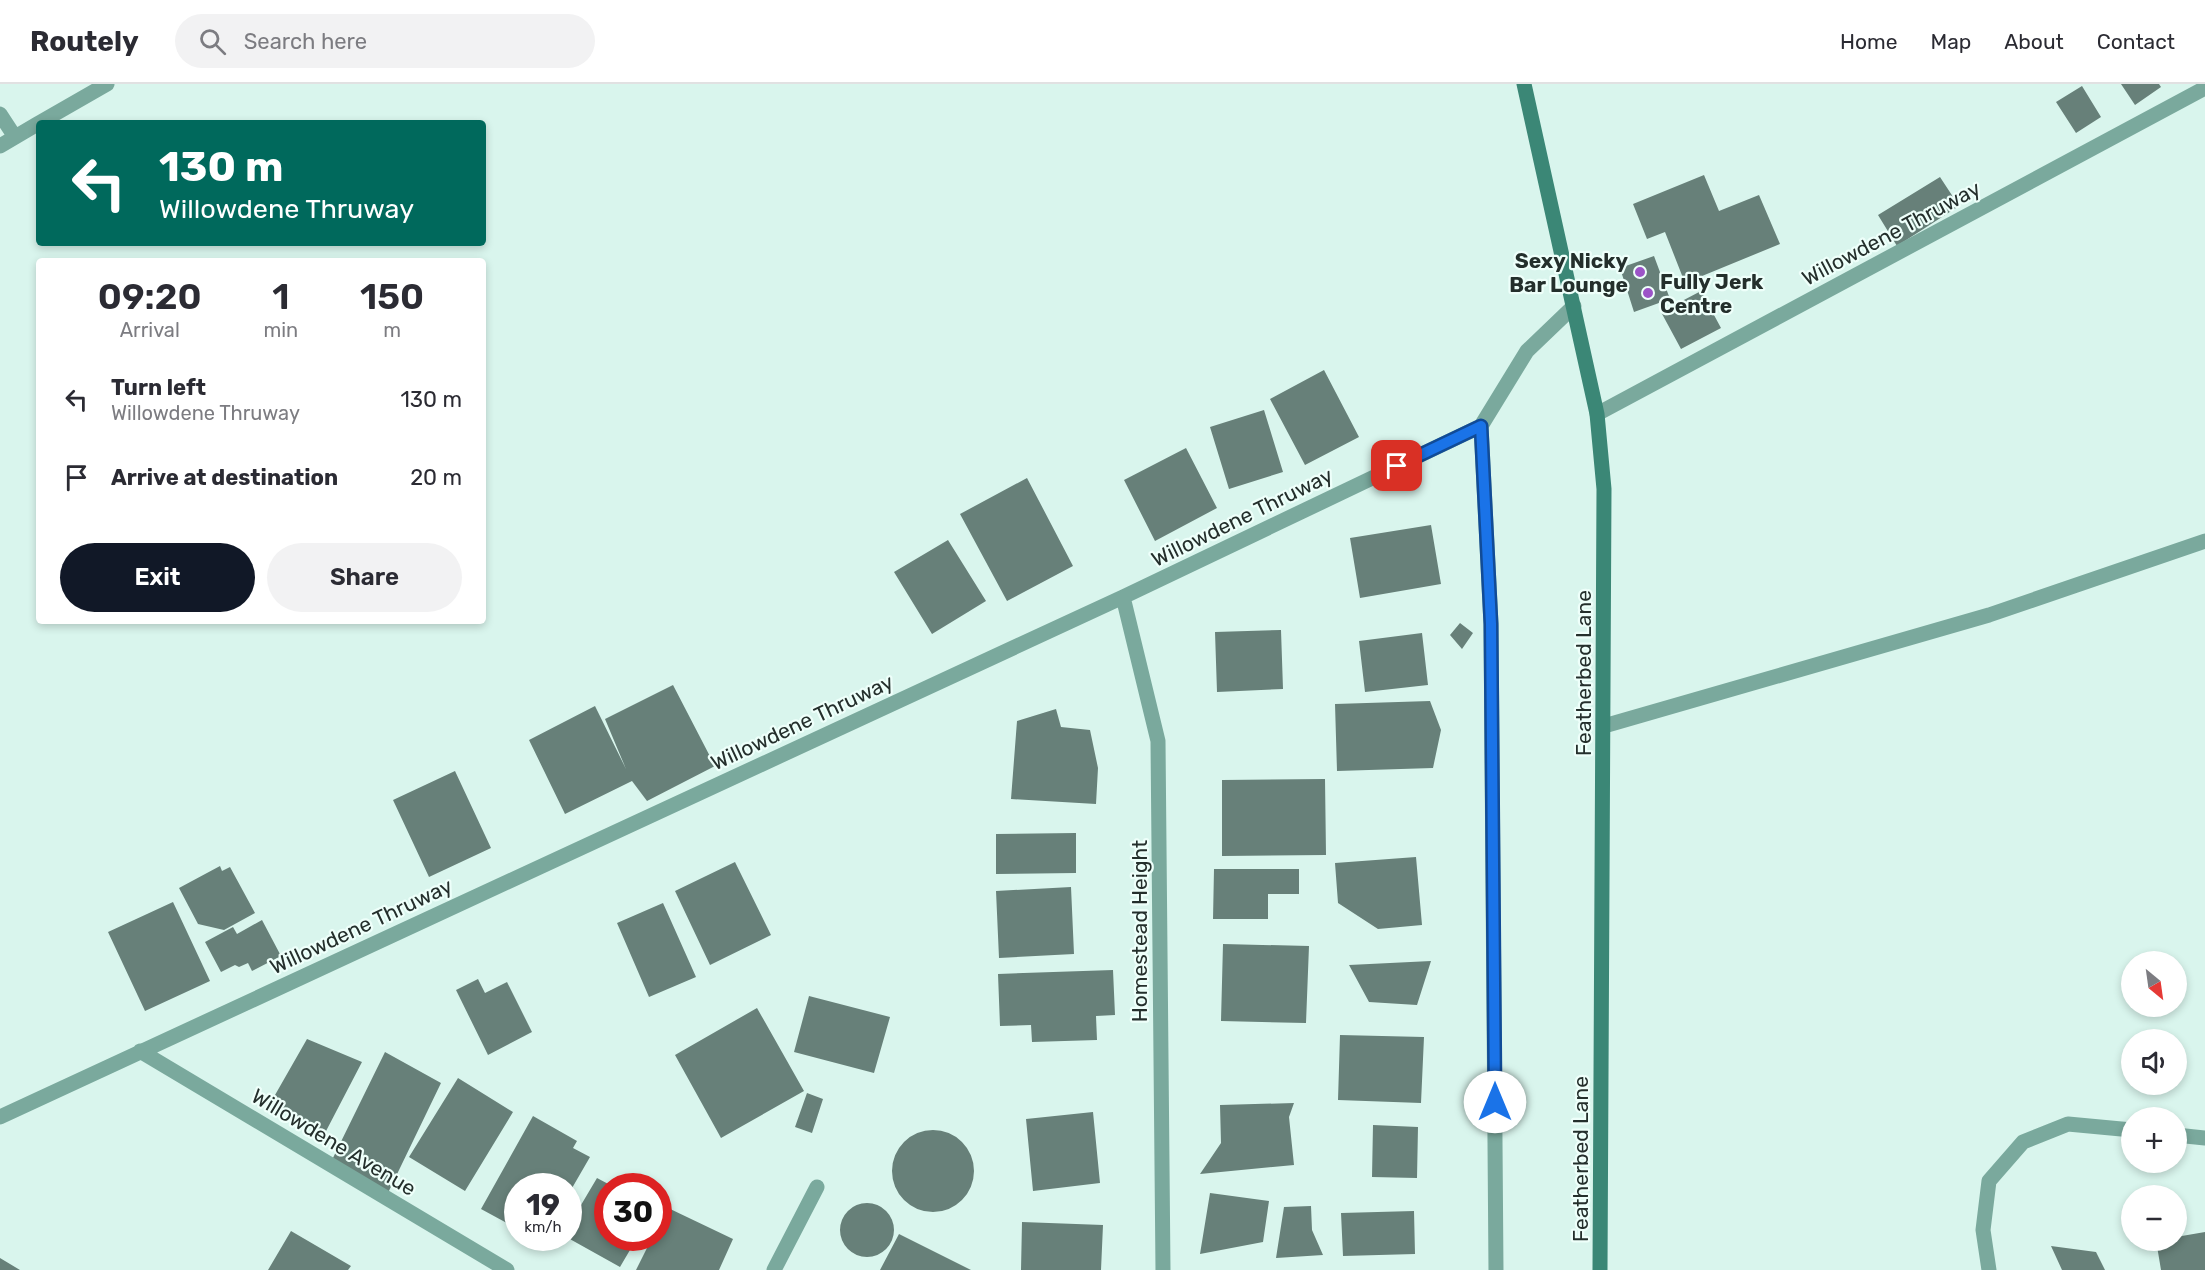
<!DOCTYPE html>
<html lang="en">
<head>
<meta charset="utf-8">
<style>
	:root { --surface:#fff; --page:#f2f2f3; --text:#2b2b33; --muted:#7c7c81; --line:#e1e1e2; --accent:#111827 }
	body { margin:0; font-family:Rubik,sans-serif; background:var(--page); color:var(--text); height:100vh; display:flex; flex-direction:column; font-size:22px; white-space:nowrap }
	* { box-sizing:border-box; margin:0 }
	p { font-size:20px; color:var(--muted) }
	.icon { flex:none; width:33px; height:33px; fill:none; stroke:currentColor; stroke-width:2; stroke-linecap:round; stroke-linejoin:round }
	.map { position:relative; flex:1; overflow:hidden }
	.panel { position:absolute; left:36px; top:174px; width:450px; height:366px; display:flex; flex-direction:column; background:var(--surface); border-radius:6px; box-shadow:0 3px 9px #0003 }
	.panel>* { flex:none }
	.banner { position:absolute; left:36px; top:36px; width:450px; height:126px; border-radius:6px; box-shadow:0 3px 9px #0003; background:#00695c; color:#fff; overflow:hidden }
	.needle { width:39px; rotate:151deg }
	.buttons { position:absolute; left:2121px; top:867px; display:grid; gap:12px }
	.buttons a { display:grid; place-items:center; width:66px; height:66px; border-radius:50%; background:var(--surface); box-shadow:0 3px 9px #0003; font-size:30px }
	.speed { position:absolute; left:504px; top:1089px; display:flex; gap:12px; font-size:30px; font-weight:700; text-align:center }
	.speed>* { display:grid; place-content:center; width:78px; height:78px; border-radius:50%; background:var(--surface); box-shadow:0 3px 9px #0003; line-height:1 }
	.speed small { font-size:15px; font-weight:400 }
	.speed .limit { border:9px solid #d22; background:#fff; color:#111 }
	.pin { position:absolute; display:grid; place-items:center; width:51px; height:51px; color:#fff; margin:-26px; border-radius:12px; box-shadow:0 3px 9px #0006 }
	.me { position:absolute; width:66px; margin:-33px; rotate:0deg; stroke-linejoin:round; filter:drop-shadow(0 0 4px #0008) }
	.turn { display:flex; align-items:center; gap:21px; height:126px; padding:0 24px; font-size:27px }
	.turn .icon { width:78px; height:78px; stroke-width:2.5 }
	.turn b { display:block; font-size:42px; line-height:51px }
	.eta { display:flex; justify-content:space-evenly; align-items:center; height:102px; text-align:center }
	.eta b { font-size:36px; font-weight:600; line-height:42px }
	.cta { display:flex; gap:12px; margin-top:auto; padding:12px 24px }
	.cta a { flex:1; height:69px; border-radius:36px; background:var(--accent); color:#fff; font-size:24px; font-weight:600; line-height:69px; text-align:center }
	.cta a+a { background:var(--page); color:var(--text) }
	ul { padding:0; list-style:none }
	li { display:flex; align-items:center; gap:18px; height:78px; padding:0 24px }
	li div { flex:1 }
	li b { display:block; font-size:22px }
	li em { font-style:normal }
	header { display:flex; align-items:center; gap:36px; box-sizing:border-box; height:84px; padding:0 30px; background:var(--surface); border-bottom:2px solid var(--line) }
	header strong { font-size:28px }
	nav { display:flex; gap:33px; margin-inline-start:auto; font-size:21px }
	.search { width:420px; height:54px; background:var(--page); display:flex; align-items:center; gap:15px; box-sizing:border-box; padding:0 21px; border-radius:33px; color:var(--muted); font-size:22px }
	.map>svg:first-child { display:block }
	.building { fill:#678079 }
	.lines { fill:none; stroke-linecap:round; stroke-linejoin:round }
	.service { stroke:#7aa99d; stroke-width:15 }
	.minor { stroke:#7aa99d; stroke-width:15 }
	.secondary { stroke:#3b8776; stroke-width:15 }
	.route-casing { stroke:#114b97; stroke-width:15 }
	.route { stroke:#1a73e8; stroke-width:10 }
	.poi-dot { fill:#9c54c7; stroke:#eefffa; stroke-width:2 }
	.labels { text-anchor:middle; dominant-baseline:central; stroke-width:4.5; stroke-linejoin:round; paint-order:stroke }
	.street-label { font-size:21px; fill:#242f2c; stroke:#eefffa }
	.poi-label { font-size:21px; font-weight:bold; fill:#242f2c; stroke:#eefffa; text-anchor:end }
</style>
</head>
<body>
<header>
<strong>Routely</strong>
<div class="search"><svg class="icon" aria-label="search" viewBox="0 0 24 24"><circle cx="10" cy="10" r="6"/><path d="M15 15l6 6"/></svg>Search here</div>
<nav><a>Home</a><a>Map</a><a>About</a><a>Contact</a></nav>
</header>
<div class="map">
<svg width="2205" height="1186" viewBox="0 0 2205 1186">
	<rect width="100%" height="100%" fill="#d9f5ed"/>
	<path class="building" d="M 2121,0 L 2159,0 L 2161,3 L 2135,21 Z
		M 2082,2 L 2101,33 L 2076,49 L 2056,18 Z
		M 1704,91 L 1719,127 L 1759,111 L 1780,160 L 1685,199 L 1665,148 L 1647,155 L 1633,120 Z
		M 1940,93 L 1959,122 L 1897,162 L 1878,131 Z
		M 1654,172 L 1670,215 L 1634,228 L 1620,184 Z
		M 1701,207 L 1721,244 L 1681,265 L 1661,228 Z
		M 1324,286 L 1359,353 L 1305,381 L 1270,315 Z
		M 1264,326 L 1283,388 L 1229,405 L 1210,343 Z
		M 1186,364 L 1217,424 L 1155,457 L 1124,396 Z
		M 1027,394 L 1073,482 L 1007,517 L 960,430 Z
		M 1431,441 L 1441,500 L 1360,514 L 1350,454 Z
		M 948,456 L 986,517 L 932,550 L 894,488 Z
		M 1460,539 L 1473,549 L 1462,565 L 1450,551 Z
		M 1281,546 L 1283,605 L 1217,608 L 1215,548 Z
		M 1422,549 L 1428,601 L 1365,608 L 1359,557 Z
		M 673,601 L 715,682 L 647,717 L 632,697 L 565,730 L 529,656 L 595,622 L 626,685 L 605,635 Z
		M 1430,617 L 1441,646 L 1433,684 L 1337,687 L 1335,620 Z
		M 1056,625 L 1061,643 L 1090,646 L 1098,684 L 1096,720 L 1011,715 L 1017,637 Z
		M 455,687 L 491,764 L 429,793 L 393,716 Z
		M 1325,695 L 1326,771 L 1222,772 L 1222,696 Z
		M 1076,749 L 1076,789 L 996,790 L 996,750 Z
		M 1416,773 L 1422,841 L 1378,845 L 1338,819 L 1335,779 Z
		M 735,778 L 771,851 L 710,881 L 675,807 Z
		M 220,782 L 222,787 L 230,783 L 255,829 L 224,846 L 198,840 L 179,804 Z
		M 1214,785 L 1299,785 L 1299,810 L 1268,810 L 1268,835 L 1213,835 Z
		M 1071,803 L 1074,870 L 999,874 L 996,807 Z
		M 173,818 L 210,897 L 145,927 L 108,848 Z
		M 663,819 L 696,893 L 649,913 L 617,839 Z
		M 262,836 L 281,872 L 252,887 L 248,879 L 239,883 L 235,881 L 221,888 L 205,858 L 233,843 L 237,850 Z
		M 1223,860 L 1309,862 L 1306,939 L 1221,937 Z
		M 1431,877 L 1417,921 L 1369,918 L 1349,881 Z
		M 1113,886 L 1115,931 L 1096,932 L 1097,956 L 1032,958 L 1031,941 L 1000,942 L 998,890 Z
		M 478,895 L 485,909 L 507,898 L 532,948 L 488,971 L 456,906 Z
		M 809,912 L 890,933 L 874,989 L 794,968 Z
		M 757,924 L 804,1007 L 721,1054 L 675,971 Z
		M 1340,951 L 1424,953 L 1421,1019 L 1338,1016 Z
		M 307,955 L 362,978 L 325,1049 L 271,1018 Z
		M 385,968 L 441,999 L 386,1113 L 330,1080 Z
		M 458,994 L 513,1028 L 465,1107 L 409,1073 Z
		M 807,1009 L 823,1015 L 812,1049 L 795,1043 Z
		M 1294,1019 L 1289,1033 L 1294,1081 L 1200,1090 L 1221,1059 L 1220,1021 Z
		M 1093,1028 L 1100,1099 L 1033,1107 L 1026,1035 Z
		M 533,1032 L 577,1057 L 573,1064 L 590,1073 L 568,1111 L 568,1102 L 518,1102 L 518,1145 L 481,1125 Z
		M 1373,1041 L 1418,1043 L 1417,1094 L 1372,1093 Z
		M892 1087a41 41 0 1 1 82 0a41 41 0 1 1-82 0Z
		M 597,1094 L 612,1102 L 608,1102 L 608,1154 L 637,1154 L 620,1183 L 568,1154 L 568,1143 Z
		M 1210,1109 L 1269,1117 L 1263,1158 L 1200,1170 Z
		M840 1146a27 27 0 1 1 54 0a27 27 0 1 1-54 0Z
		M 1311,1122 L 1312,1146 L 1323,1171 L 1276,1174 L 1284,1123 Z
		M 666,1123 L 733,1155 L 719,1186 L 636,1186 L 652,1154 L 658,1154 L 658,1139 Z
		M 1414,1127 L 1415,1170 L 1343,1172 L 1341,1129 Z
		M 1022,1138 L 1103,1141 L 1101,1186 L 1021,1186 Z
		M 291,1147 L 351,1182 L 348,1186 L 268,1186 Z
		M 2205,1148 L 2205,1186 L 2161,1186 L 2156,1156 L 2176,1156 L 2176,1153 Z
		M 899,1150 L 971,1186 L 880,1186 Z
		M 2051,1162 L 2096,1168 L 2105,1186 L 2062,1186 Z
		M 0,1174 L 20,1186 L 0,1186 Z"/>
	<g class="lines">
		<path class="service" d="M 1604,642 L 1989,531 L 2205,457
			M 2176,1051 L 2205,1054
			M 1989,1186 L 1983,1146 L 1989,1097 L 2023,1058 L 2068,1040 L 2132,1046"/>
		<path class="minor" d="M 0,30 L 15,53
			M 39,39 L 107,0
			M 0,62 L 39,39
			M 1597,330 L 2205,4
			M 1481,342 L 1491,540 L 1496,1186
			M 1123,513 L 1158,657 L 1163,1186
			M 140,967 L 507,1186
			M 0,1033 L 1123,513 L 1481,342 L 1527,267 L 1574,222
			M 774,1186 L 817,1103"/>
		<path class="secondary" d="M 1524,0 L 1597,330 L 1604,405 L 1600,1186"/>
	</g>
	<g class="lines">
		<g class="route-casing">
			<path id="route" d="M 1397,382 L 1481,342 L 1491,540 L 1495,1018"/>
		</g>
		<use href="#route" class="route"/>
	</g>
	<g class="poi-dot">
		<circle cx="1640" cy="188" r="6"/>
		<circle cx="1648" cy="209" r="6"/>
	</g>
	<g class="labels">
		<g class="street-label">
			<text transform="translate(1891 149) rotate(-28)">Willowdene Thruway</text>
			<text transform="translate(1242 433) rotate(-26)">Willowdene Thruway</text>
			<text transform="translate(1583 589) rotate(-90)">Featherbed Lane</text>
			<text transform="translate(802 638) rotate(-25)">Willowdene Thruway</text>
			<text transform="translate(361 842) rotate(-25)">Willowdene Thruway</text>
			<text transform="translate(1139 847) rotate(-90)">Homestead Height</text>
			<text transform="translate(334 1058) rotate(31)">Willowdene Avenue</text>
			<text transform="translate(1580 1075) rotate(-90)">Featherbed Lane</text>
		</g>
		<g class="poi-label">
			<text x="1628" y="176">Sexy Nicky<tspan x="1628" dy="24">Bar Lounge</tspan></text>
			<text x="1660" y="197" text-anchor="start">Fully Jerk<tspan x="1660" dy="24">Centre</tspan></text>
		</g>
	</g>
</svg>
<div class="buttons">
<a><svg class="needle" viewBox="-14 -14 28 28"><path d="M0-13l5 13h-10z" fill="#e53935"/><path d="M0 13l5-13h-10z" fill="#7c7c81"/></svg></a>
<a><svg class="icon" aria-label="sound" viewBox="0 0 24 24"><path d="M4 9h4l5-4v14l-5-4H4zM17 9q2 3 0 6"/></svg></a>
<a>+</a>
<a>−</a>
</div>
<div class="speed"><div>19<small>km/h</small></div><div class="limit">30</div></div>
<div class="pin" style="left:1397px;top:382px;background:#d93025"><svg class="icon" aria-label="arrive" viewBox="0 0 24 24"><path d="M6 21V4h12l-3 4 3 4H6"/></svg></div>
<svg class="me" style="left:1495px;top:1018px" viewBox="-20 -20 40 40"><circle r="19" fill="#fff"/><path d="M0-13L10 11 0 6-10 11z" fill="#1a73e8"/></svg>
<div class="banner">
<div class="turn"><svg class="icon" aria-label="left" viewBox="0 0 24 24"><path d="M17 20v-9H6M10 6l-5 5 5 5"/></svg><div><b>130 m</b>Willowdene Thruway</div></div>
</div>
<section class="panel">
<div class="eta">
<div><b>09:20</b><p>Arrival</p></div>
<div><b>1</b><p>min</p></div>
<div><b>150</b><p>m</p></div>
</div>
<ul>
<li><svg class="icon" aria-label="left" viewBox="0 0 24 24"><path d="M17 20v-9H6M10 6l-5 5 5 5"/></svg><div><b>Turn left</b><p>Willowdene Thruway</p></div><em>130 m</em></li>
<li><svg class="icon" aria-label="arrive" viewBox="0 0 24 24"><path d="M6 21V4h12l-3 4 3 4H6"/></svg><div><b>Arrive at destination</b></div><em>20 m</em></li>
</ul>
<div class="cta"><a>Exit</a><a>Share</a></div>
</section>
</div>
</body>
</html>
